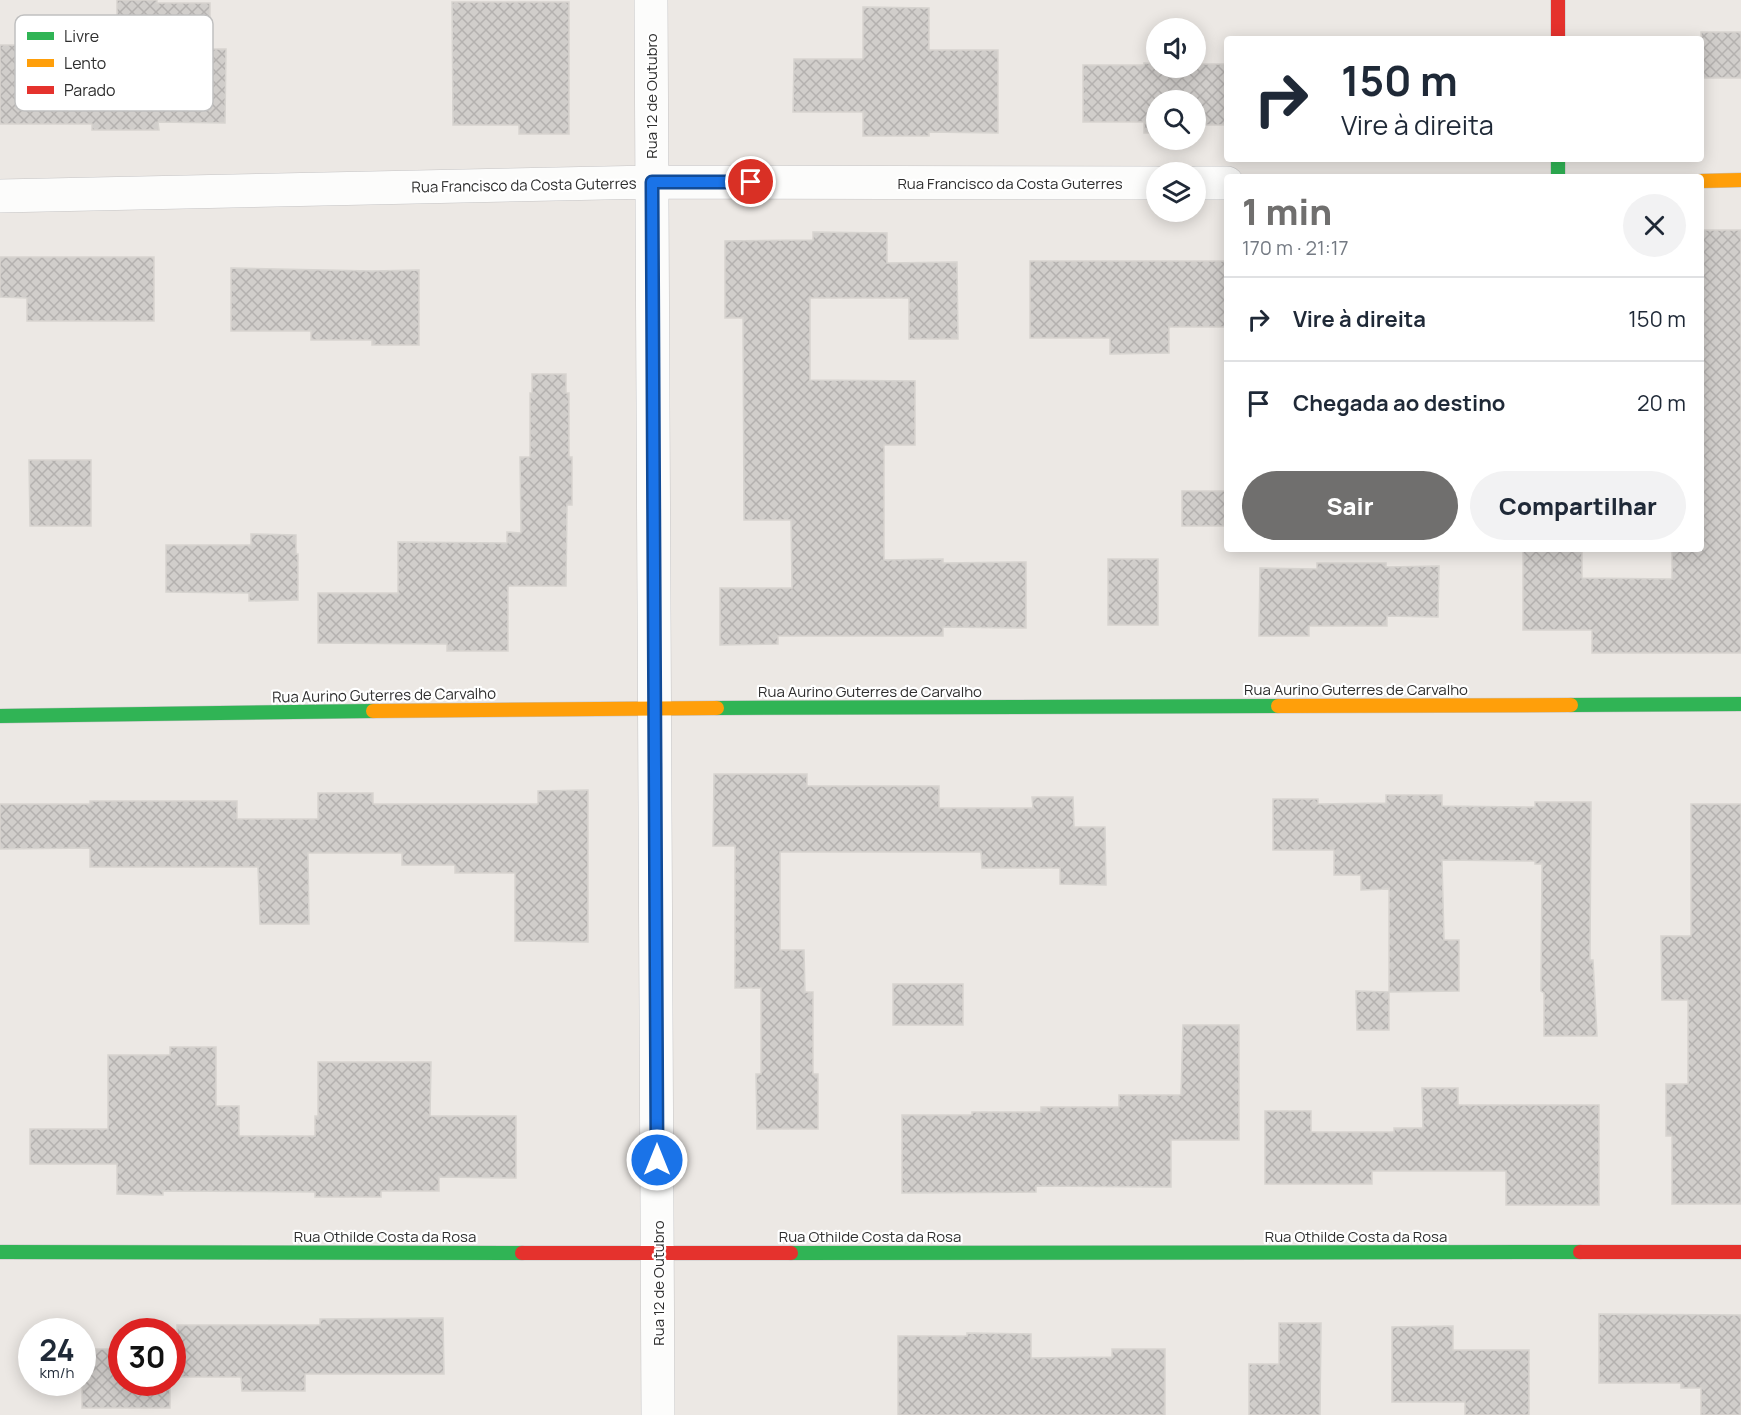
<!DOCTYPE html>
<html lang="pt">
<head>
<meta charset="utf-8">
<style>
	:root { --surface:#fff; --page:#f2f2f3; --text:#1f2937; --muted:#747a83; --line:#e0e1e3; --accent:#706f6e }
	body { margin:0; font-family:Manrope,sans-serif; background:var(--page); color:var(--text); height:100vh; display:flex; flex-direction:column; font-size:22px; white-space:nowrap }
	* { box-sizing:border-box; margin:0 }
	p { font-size:20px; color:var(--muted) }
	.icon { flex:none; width:33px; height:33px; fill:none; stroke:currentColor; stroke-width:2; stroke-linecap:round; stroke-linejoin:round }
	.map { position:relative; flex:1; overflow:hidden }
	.sheet { position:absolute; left:1224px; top:174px; width:480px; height:378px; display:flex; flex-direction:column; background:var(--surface); border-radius:6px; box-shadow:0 3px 15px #0003 }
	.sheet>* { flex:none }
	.banner { position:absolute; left:1224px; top:36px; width:480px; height:126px; border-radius:6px; box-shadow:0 3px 15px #0003; background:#fff; color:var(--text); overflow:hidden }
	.fabs { position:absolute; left:1146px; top:18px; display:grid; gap:12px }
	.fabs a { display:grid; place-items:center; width:60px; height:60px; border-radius:50%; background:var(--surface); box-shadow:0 3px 15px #0003; font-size:30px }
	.speed { position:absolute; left:18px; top:1318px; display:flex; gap:12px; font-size:30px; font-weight:700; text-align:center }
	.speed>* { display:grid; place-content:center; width:78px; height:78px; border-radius:50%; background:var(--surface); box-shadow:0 3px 15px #0003; line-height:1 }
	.speed small { font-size:15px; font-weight:400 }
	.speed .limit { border:9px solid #d22; background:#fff; color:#111 }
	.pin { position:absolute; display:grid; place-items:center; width:51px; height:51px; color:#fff; margin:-26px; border:3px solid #fff; border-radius:50%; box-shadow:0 2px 6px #0007 }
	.me { position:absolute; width:66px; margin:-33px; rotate:0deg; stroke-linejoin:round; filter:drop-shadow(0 0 4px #0008) }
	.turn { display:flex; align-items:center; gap:21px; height:126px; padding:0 18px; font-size:27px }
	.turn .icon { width:78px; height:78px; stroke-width:2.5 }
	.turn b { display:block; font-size:42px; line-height:51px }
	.round { display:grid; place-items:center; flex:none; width:63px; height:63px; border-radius:32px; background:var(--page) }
	.head { display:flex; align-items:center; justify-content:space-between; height:102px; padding:0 18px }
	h1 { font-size:36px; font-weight:800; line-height:45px; color:var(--accent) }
	.button { display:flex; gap:12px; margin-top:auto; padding:12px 18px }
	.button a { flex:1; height:69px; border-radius:36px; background:var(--accent); color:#fff; font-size:24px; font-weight:800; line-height:69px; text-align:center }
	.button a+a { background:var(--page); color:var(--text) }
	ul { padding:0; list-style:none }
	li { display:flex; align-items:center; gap:18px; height:84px; padding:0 18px; border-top:2px solid var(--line) }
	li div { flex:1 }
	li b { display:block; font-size:22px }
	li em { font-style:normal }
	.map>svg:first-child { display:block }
	.building { fill:url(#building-cross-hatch); stroke:#d7d4d0; stroke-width:1.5 }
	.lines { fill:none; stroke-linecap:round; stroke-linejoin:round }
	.street-casing { stroke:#c5c4c5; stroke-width:34 }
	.fast-casing { stroke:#c5c4c5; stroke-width:15 }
	.slow-casing { stroke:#c5c4c5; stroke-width:15 }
	.jam-casing { stroke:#c5c4c5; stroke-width:15 }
	.street { stroke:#fcfcfb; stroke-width:33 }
	.fast { stroke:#30b455; stroke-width:14 }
	.slow { stroke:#ff9f0a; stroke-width:14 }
	.jam { stroke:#e5322d; stroke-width:14 }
	.route-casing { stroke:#114b97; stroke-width:15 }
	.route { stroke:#1a73e8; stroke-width:10 }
	.labels { text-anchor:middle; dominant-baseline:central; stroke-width:4.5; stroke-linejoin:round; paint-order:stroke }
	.street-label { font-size:15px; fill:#2e2e2e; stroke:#fff }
	.key { fill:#fff; stroke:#c0c0c0; stroke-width:1.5 }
	.key-label { font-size:16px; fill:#2e2e2e }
</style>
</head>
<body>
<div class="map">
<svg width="1741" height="1415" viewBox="0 0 1741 1415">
	<defs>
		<pattern id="building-cross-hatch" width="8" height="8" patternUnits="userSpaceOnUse" patternTransform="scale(1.5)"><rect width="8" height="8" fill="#d1cecb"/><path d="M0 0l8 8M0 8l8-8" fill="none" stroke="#b4b1af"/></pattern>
	</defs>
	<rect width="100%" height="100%" fill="#ece8e4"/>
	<path class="building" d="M 117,0 L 157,0 L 157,3 L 210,3 L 210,49 L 226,49 L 225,123 L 158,122 L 159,130 L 92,130 L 92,124 L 0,124 L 0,45 L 117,45 Z
		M 452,2 L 569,2 L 569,134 L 519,134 L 519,125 L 453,125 Z
		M 863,7 L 929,8 L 929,50 L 998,50 L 998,133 L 929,132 L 929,136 L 863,136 L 863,112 L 793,112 L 794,59 L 863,59 Z
		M 1701,32 L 1741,32 L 1741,78 L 1701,78 Z
		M 1144,63 L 1156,64 L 1156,68 L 1196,68 L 1196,64 L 1227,64 L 1227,125 L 1200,125 L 1200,132 L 1196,132 L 1196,100 L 1156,100 L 1156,133 L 1144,133 L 1144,122 L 1083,122 L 1083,65 L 1144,65 Z
		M 1701,230 L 1741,230 L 1741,653 L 1592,653 L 1592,630 L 1523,630 L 1523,549 L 1582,549 L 1582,578 L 1672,579 L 1672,549 L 1701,549 Z
		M 813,232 L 887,233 L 887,263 L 957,262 L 958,339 L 909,339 L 909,298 L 810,298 L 810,380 L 915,381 L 915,445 L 884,445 L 884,560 L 943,559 L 943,563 L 1026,562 L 1026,628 L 943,627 L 943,636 L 778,636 L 778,644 L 720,645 L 720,588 L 792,588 L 791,520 L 744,520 L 743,318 L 725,318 L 725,241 L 813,240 Z
		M 0,257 L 154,257 L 154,321 L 27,321 L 27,298 L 0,297 Z
		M 1030,261 L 1227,261 L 1227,327 L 1169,327 L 1169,353 L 1110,354 L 1110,338 L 1030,338 Z
		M 231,268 L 372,271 L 419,270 L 419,345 L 372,345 L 372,340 L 311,340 L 311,331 L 231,331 Z
		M 532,374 L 566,374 L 566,393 L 569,393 L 569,457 L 572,457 L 572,505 L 567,505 L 566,586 L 508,586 L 508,651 L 447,651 L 447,644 L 318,643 L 318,593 L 398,593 L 398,542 L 507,543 L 507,532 L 521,533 L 520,457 L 530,457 L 530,393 L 532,393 Z
		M 29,460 L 91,460 L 91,526 L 30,526 Z
		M 1182,491 L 1227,491 L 1227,526 L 1182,526 Z
		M 251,534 L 296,535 L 296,554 L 298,554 L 298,600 L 249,601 L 249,593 L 166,592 L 166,545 L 251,545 Z
		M 1108,559 L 1158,559 L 1158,625 L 1108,625 Z
		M 1317,563 L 1386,563 L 1386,567 L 1439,566 L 1438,617 L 1387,616 L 1387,626 L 1309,626 L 1309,636 L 1259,636 L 1260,568 L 1317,569 Z
		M 714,774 L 807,774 L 807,786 L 939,786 L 939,808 L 1033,808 L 1032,797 L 1073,797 L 1074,827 L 1105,827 L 1106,885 L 1060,884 L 1060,868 L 982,868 L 981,852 L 780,852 L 780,950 L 804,950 L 805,992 L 813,992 L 813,1074 L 818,1074 L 818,1129 L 757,1129 L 756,1074 L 761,1074 L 761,988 L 735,988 L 735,846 L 713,846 Z
		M 588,790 L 588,942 L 515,941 L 515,873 L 455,873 L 455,865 L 402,865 L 402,853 L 308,853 L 309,924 L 260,924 L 258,867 L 90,867 L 90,848 L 0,849 L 0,804 L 90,804 L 90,801 L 237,801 L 237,819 L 318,819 L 318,793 L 373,793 L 373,804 L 538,804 L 538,791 Z
		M 1386,795 L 1442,795 L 1442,806 L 1535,807 L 1535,802 L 1591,802 L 1590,960 L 1593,960 L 1597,1036 L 1544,1036 L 1544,993 L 1541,991 L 1542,864 L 1535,864 L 1535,861 L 1442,860 L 1444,940 L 1459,940 L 1459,991 L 1389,992 L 1389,889 L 1361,890 L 1361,875 L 1334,875 L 1334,850 L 1273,850 L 1273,799 L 1318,799 L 1318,804 L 1386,803 Z
		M 1691,804 L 1741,804 L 1741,1204 L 1672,1204 L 1672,1136 L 1666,1136 L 1666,1084 L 1688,1084 L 1688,1000 L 1662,1000 L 1661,936 L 1691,936 Z
		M 893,984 L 963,984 L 963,1025 L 893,1025 Z
		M 1356,991 L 1389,992 L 1389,1030 L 1357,1030 Z
		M 1183,1025 L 1239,1025 L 1239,1140 L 1171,1140 L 1171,1187 L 1036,1186 L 1036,1192 L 902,1193 L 902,1115 L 972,1115 L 972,1112 L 1041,1112 L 1041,1107 L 1119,1107 L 1119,1095 L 1181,1095 Z
		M 170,1047 L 216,1047 L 216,1106 L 239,1106 L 239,1136 L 315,1136 L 315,1116 L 318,1116 L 318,1062 L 431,1062 L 430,1116 L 516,1116 L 516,1178 L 439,1177 L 439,1191 L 381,1191 L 381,1197 L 315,1197 L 315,1192 L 163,1191 L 163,1195 L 117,1194 L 117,1164 L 30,1164 L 30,1129 L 108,1129 L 108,1055 L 170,1055 Z
		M 1422,1088 L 1458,1088 L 1458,1105 L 1599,1105 L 1599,1205 L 1506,1205 L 1506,1171 L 1372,1171 L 1372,1184 L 1265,1184 L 1265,1111 L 1311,1111 L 1311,1132 L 1394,1132 L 1394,1128 L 1423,1128 Z
		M 1599,1314 L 1741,1315 L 1741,1415 L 1701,1415 L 1701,1388 L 1681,1388 L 1681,1383 L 1599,1383 Z
		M 443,1318 L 444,1374 L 305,1374 L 305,1391 L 242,1391 L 241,1377 L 177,1377 L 177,1325 L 320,1325 L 320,1319 Z
		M 1279,1323 L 1321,1323 L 1320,1415 L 1249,1415 L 1249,1364 L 1279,1364 Z
		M 1453,1326 L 1453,1350 L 1529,1350 L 1529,1415 L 1465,1415 L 1465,1402 L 1392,1402 L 1392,1327 Z
		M 967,1333 L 1031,1334 L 1031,1358 L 1112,1357 L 1112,1349 L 1165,1349 L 1165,1415 L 898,1415 L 898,1336 L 967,1336 Z
		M 82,1349 L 122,1349 L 122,1383 L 170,1383 L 170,1408 L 82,1408 Z"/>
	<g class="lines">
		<g class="street-casing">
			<path id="street" d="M 651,0 L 658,1415
				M 1196,183 L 1227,183
				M 0,196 L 652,182 L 1156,183"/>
		</g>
		<g class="fast-casing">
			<path id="fast" d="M 1558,159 L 1558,177
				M 1571,705 L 1741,704
				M 717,708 L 1278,706
				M 0,716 L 373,711
				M 0,1252 L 522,1253
				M 791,1253 L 1580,1252"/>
		</g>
		<g class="slow-casing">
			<path id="slow" d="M 1701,181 L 1741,180
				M 1278,706 L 1571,705
				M 373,711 L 717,708"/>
		</g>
		<g class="jam-casing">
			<path id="jam" d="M 1558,0 L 1558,39
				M 1580,1252 L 1741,1252
				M 522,1253 L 791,1253"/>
		</g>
		<use href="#street" class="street"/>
		<use href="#fast" class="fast"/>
		<use href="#slow" class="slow"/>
		<use href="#jam" class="jam"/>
	</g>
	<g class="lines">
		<g class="route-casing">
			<path id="route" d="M 657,1160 L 652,182 L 751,182"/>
		</g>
		<use href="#route" class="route"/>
	</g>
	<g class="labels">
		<g class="street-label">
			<text transform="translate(651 96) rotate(-90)">Rua 12 de Outubro</text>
			<text x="1010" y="183">Rua Francisco da Costa Guterres</text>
			<text transform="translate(524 185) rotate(-1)">Rua Francisco da Costa Guterres</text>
			<text x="1356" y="689">Rua Aurino Guterres de Carvalho</text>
			<text x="870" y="691">Rua Aurino Guterres de Carvalho</text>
			<text transform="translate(384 695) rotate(-1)">Rua Aurino Guterres de Carvalho</text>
			<text x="385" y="1236">Rua Othilde Costa da Rosa</text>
			<text x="870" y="1236">Rua Othilde Costa da Rosa</text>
			<text x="1356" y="1236">Rua Othilde Costa da Rosa</text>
			<text transform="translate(658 1283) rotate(-90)">Rua 12 de Outubro</text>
		</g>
	</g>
	<rect x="15" y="15" width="198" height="96" rx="9" class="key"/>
	<rect x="27" y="32" width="27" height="8" fill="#30b455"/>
	<rect x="27" y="59" width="27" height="8" fill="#ff9f0a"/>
	<rect x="27" y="86" width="27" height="8" fill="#e5322d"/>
	<g class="key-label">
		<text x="64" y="42">Livre</text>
		<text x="64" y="69">Lento</text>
		<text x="64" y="96">Parado</text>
	</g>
</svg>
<div class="fabs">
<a><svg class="icon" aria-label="sound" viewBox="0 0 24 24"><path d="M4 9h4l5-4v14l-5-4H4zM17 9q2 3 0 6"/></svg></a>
<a><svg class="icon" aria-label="search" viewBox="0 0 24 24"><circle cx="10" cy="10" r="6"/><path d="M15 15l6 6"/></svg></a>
<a><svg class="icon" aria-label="layers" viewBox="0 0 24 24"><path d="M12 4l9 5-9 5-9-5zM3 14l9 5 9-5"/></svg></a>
</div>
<div class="speed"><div>24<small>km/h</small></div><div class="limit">30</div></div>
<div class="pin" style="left:751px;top:182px;background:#d93025"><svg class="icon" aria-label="arrive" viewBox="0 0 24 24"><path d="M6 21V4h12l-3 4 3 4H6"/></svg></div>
<svg class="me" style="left:657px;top:1160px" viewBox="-20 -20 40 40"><circle r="17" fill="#1a73e8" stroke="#fff" stroke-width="3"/><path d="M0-11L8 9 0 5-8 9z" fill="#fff"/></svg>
<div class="banner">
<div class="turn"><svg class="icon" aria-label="right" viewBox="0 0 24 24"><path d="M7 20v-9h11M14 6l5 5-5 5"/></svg><div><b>150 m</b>Vire à direita</div></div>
</div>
<section class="sheet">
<div class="head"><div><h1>1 min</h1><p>170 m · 21:17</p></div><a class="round"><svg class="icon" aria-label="close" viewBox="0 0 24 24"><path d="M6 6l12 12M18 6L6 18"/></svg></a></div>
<ul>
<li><svg class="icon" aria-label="right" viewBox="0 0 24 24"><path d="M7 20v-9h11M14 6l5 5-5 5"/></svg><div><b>Vire à direita</b></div><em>150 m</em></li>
<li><svg class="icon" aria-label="arrive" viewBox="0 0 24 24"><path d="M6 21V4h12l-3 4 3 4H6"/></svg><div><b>Chegada ao destino</b></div><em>20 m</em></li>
</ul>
<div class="button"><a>Sair</a><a>Compartilhar</a></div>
</section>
</div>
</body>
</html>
